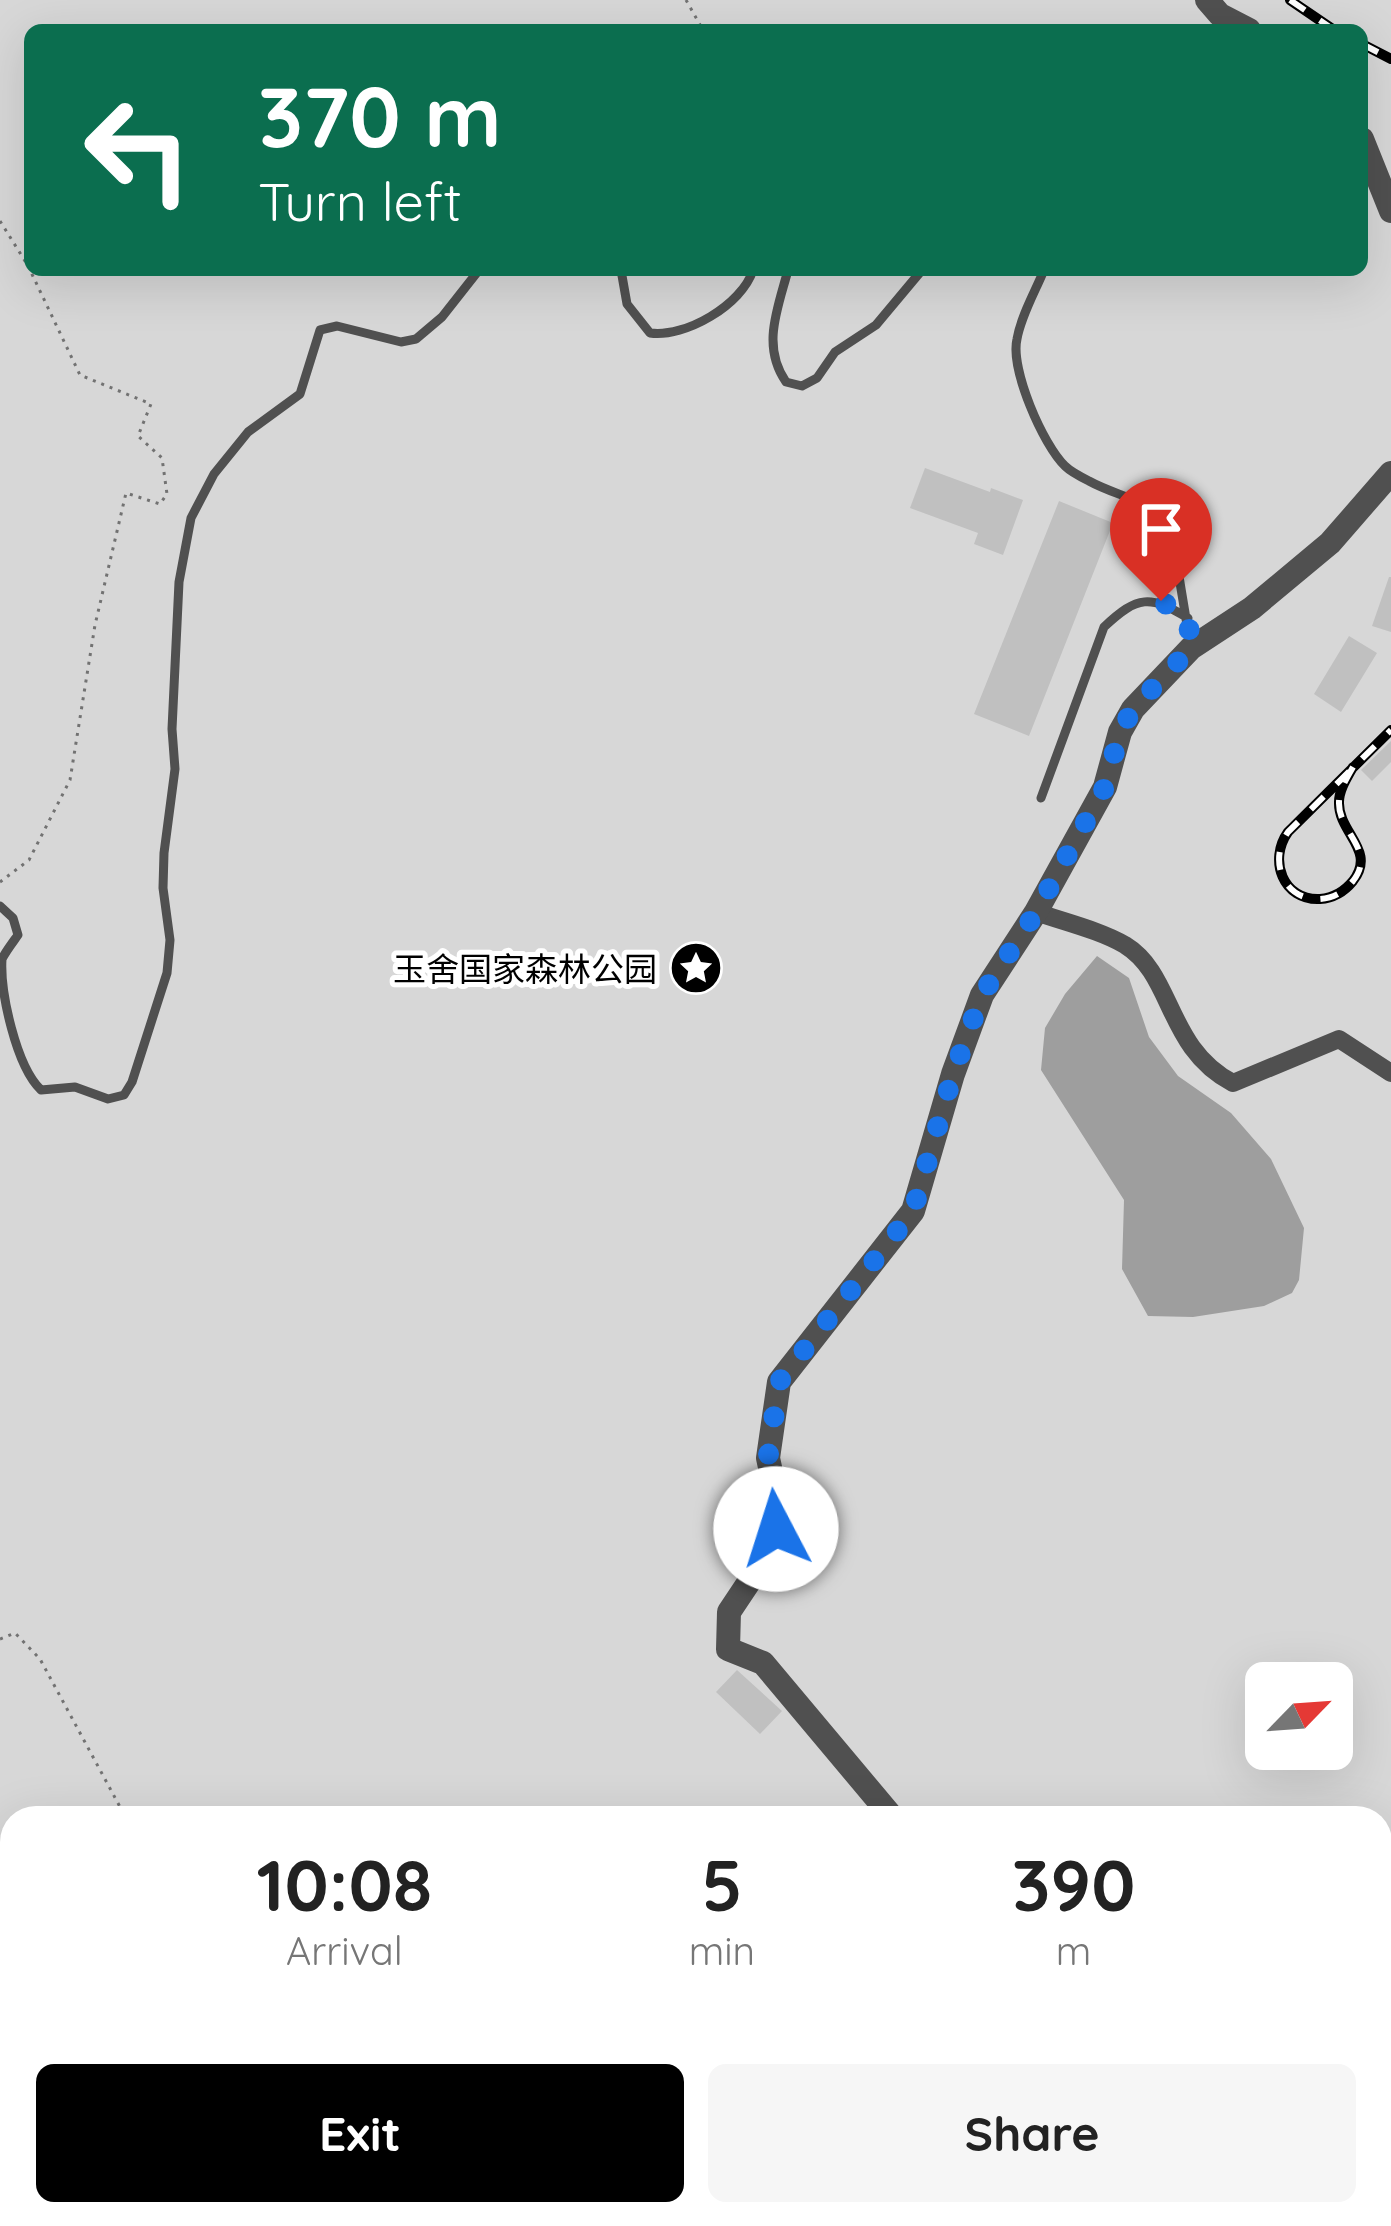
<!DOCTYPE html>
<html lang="en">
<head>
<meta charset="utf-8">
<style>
	:root { --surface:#fff; --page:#f6f6f6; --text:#222; --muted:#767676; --accent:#000 }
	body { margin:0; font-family:Quicksand,"Noto Sans SC",sans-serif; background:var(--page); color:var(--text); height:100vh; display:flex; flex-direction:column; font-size:45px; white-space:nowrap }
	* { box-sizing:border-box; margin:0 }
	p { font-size:39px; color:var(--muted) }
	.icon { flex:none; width:66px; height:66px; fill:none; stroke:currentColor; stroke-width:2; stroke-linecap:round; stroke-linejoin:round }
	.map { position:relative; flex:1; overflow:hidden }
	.panel { position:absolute; left:0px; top:1806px; width:1392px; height:420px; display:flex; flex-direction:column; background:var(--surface); border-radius:36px 36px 0 0; box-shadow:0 12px 48px #0002 }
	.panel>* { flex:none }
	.top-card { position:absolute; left:24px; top:24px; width:1344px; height:252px; border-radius:18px; box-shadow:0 12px 48px #0002; background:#0b6e4f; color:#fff; overflow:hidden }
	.needle { width:78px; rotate:65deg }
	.controls { position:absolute; left:1245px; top:1662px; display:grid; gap:24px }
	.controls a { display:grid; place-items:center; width:108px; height:108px; border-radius:18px; background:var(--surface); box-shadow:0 12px 48px #0002; font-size:60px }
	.pin { position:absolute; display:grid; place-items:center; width:102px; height:102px; color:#fff; margin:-123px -51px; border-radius:50% 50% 50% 0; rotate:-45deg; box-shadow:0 0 12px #0007 }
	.pin .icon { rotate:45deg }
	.me { position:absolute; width:132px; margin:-66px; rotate:355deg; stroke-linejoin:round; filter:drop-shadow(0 0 9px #0008) }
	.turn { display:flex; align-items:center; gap:42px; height:252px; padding:0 36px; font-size:54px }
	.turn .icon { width:156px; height:156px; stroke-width:2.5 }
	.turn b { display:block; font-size:84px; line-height:102px }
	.eta { display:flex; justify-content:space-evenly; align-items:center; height:204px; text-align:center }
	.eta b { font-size:72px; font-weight:800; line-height:84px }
	.primary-button { display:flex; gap:24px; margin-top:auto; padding:24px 36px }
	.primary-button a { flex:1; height:138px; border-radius:18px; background:var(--accent); color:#fff; font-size:48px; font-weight:800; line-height:138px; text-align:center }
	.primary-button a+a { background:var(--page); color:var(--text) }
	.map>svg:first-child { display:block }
	.green { fill:#d7d7d7; fill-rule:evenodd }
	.water { fill:#9e9e9e }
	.building { fill:#c0c0c0 }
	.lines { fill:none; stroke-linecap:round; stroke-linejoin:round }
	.path { stroke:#727272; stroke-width:3; stroke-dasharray:3 6; stroke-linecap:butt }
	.service { stroke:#505050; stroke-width:9 }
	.minor { stroke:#505050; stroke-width:18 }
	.tertiary { stroke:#505050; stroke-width:24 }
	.rail-casing { stroke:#000; stroke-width:10 }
	.rail { stroke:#fff; stroke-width:6; stroke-dasharray:18; stroke-linecap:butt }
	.route { stroke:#1a73e8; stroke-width:21; stroke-dasharray:0 37.8 }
	.labels { text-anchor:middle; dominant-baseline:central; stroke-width:10; stroke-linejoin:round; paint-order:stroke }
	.poi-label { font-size:33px; fill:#000; stroke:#fff; text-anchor:end }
</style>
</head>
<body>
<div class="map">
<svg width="1391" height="2226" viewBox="0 0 1391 2226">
	<rect width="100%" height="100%" fill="#fff"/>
	<path class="green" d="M 0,0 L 1391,0 L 1391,2226 L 0,2226 ZM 30,30 L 1362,30 L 1362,270 L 30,270 ZM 1266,1683 L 1332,1683 L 1332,1749 L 1266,1749 ZM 12,1818 L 1380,1818 L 1380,2214 L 12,2214 Z"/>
	<path class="water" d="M 1097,956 L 1129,978 L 1149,1037 L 1178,1076 L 1231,1113 L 1271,1159 L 1304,1228 L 1299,1280 L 1292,1293 L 1264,1306 L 1193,1317 L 1148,1316 L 1122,1269 L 1124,1200 L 1041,1070 L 1045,1028 L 1065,994 Z"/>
	<path class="building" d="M 925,468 L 990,492 L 991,488 L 1023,500 L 1003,555 L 974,544 L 978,533 L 910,508 Z
		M 1059,501 L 1113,523 L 1029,736 L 974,714 Z
		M 1389,577 L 1391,577 L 1391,632 L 1372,626 Z
		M 1349,636 L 1377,653 L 1341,712 L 1314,694 Z
		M 1391,741 L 1391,762 L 1372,781 L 1361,770 Z
		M 737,1670 L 782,1711 L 760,1734 L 716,1692 Z"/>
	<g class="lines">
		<path class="path" d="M 686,0 L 703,30
			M 0,221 L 30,269
			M 0,882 L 29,860 L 70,780 L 95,625 L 126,493 L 160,504 L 167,494 L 162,458 L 138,436 L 151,404 L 80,375 L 30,270
			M 0,1639 L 15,1633 L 40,1659 L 126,1818
			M 579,2214 L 584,2226"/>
		<path class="service" d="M 621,270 L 627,304 L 650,333 C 685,338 742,305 753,270
			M 788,270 C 778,308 761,346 786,382 L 802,386 L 817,378 L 835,352 L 876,325 L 922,270
			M 1044,270 C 1035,292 1021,316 1017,339 C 1010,369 1043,445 1065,466 C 1071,472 1081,477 1089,481 C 1116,496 1146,499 1170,522 L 1190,643
			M 1041,798 L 1104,627 C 1138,595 1150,595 1188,618
			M 0,906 L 13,918 L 18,935 C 13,942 6,951 2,959 C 0,992 16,1066 41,1090 L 75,1087 L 108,1099 L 124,1095 L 132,1082 L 167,973 L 170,940 L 163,888 L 164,853 L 175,769 L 172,729 L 179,582 L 191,518 L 214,474 L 248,432 L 300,394 L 320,330 L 337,326 L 401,342 L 416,339 L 442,317 L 479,270"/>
		<path class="minor" d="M 1036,912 C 1064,922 1099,930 1125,945 C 1174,975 1166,1048 1233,1083 L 1339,1039 L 1391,1073
			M 1380,2178 L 1391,2160
			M 1211,2214 L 1223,2226
			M 1090,2226 L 1093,2214
			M 1367,2226 L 1369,2214"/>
		<path class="tertiary" d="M 1207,0 L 1220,15 L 1249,30
			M 1362,139 L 1391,211
			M 893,1818 L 763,1663 L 728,1649 L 729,1612 L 763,1561 L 775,1529 L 774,1486 L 768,1458 L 779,1382 L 913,1211 L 953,1074 L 982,995 L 1036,912 L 1105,787 L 1120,732 L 1133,709 L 1191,648 L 1252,608 L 1330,543 L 1391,473
			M 1003,2214 L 1004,2226"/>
		<g class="rail-casing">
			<path id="rail" d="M 1290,0 L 1334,30
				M 1362,44 L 1391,59
				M 1353,767 C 1347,778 1339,790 1339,802 C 1338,833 1377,850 1353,881 C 1344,892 1334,898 1320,899 C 1283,901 1268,860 1288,832 L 1391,730"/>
		</g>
		<use href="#rail" class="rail"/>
	</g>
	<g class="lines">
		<path class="route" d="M 776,1529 L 774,1486 L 768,1458 L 779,1382 L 913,1211 L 953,1074 L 982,995 L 1036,912 L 1105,787 L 1120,732 L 1133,709 L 1191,648 L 1188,618 L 1161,601"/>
	</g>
	<defs>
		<g id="sight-disc" transform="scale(2.7)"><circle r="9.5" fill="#000" stroke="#fff"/><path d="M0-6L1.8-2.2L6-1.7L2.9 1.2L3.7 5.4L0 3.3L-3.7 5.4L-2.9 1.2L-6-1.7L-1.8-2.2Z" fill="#fff"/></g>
	</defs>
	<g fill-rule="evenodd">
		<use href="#sight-disc" x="696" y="968"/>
	</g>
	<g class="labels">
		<g class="poi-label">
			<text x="657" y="968">玉舍国家森林公园</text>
		</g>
	</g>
</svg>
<div class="controls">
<a><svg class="needle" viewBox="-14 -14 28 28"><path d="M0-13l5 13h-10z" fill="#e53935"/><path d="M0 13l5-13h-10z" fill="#767676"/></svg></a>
</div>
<div class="pin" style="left:1161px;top:601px;background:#d93025"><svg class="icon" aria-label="arrive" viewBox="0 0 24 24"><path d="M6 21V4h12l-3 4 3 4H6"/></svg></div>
<svg class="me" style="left:776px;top:1529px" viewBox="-20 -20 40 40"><circle r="19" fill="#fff"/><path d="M0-13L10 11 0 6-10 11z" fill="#1a73e8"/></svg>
<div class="top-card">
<div class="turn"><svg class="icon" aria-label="left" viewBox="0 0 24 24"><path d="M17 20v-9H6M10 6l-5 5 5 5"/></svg><div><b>370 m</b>Turn left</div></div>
</div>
<section class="panel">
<div class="eta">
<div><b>10:08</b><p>Arrival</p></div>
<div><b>5</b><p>min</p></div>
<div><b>390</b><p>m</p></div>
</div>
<div class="primary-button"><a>Exit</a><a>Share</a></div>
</section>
</div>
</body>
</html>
